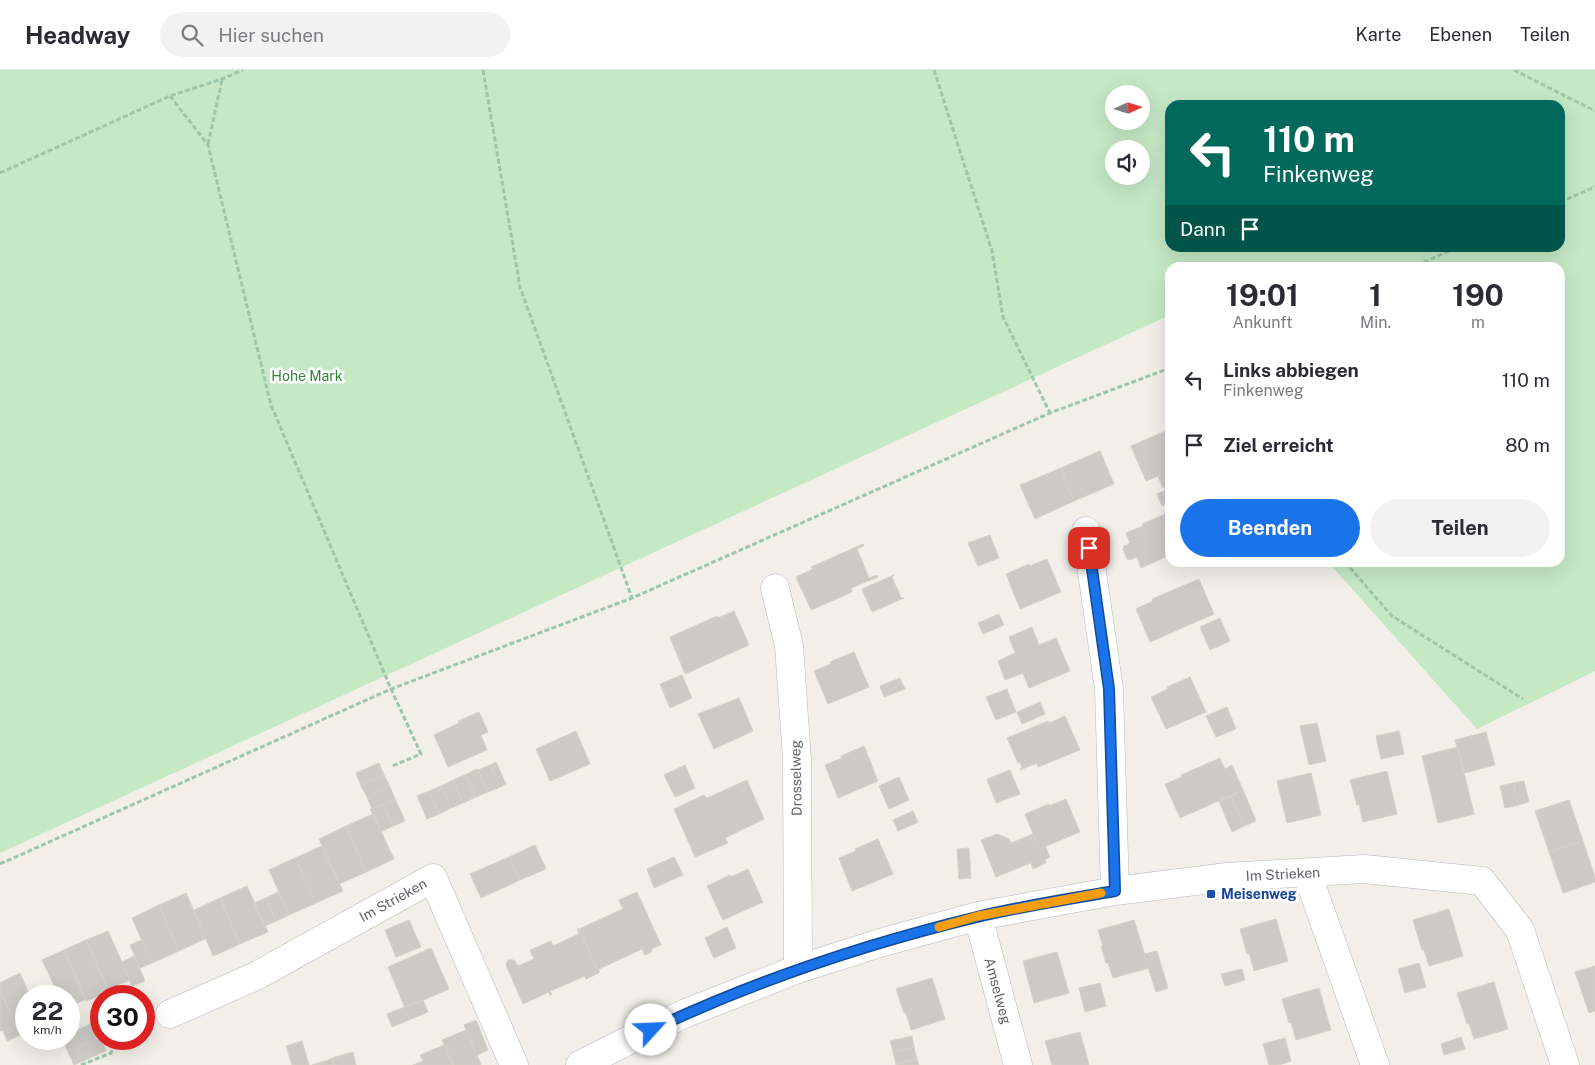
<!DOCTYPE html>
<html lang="de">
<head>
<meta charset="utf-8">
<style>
	:root { --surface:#fff; --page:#f2f2f3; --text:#2b2b33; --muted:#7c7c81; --line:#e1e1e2; --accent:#1a73e8 }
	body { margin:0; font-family:"Public Sans",sans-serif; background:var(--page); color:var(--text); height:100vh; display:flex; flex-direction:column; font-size:19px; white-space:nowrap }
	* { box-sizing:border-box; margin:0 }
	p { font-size:16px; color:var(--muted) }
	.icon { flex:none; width:28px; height:28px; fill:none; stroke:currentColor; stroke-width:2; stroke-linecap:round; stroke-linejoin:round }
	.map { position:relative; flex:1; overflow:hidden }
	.sheet { position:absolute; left:1165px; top:192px; width:400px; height:305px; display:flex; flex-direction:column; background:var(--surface); border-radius:15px; box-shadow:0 5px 20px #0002 }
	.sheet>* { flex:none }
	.guide { position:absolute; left:1165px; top:30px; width:400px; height:152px; border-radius:15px; box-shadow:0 5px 20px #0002; background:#00695c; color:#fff; overflow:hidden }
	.needle { width:32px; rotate:86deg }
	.buttons { position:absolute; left:1105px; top:15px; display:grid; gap:10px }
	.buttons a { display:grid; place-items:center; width:45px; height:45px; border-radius:50%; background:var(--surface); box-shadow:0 5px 20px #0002; font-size:25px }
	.speed { position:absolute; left:15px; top:915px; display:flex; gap:10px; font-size:25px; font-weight:700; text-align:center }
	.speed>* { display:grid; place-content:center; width:65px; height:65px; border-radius:50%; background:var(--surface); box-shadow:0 5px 20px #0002; line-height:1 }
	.speed small { font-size:12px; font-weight:400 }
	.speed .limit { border:8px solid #d22; background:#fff; color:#111 }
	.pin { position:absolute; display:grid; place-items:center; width:42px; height:42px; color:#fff; margin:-21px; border-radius:10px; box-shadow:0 2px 8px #0006 }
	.me { position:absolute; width:55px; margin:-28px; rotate:65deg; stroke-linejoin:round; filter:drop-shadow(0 0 4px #0008) }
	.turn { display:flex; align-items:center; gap:18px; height:105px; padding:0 15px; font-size:22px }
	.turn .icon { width:65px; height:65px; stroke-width:2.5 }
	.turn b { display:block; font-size:35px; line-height:42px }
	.then { display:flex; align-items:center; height:48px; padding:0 15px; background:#0003; gap:10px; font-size:19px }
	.eta { display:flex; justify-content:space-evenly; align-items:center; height:85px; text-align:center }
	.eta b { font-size:30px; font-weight:700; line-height:35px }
	.action { display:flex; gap:10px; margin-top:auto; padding:10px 15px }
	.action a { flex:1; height:58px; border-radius:30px; background:var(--accent); color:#fff; font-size:20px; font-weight:700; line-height:58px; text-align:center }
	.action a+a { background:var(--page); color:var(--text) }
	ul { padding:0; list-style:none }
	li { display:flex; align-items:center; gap:15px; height:65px; padding:0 15px }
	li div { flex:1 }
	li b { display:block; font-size:19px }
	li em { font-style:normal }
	header { display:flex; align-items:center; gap:30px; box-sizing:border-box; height:70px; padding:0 25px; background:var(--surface); border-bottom:1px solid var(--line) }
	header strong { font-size:24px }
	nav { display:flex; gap:28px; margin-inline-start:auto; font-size:18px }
	.search { width:350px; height:45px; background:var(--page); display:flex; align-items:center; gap:12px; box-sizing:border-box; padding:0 18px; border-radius:28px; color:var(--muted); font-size:19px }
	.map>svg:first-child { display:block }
	.green { fill:#c5e8c5; fill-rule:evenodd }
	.building { fill:#cccac5; stroke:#d6d1c6 }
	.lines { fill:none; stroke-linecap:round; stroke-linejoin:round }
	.street-casing { stroke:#b5b8bc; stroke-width:29 }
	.path { stroke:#9cc7a9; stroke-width:3; stroke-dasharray:5 2.5; stroke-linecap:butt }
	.street { stroke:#fff; stroke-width:28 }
	.route-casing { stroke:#114b97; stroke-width:12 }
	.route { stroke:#1a73e8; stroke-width:9 }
	.slow { stroke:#f59e0b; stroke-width:9 }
	.transit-dot { fill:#1a4fb4; stroke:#fff; stroke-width:2 }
	.labels { text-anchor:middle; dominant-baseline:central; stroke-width:5; stroke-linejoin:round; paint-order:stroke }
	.park-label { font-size:14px; fill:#348238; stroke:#fff }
	.street-label { font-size:14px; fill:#5f6368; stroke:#fff }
	.transit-label { font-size:14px; font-weight:bold; fill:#164399; stroke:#fff; text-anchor:start }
</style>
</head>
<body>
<header>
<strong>Headway</strong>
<div class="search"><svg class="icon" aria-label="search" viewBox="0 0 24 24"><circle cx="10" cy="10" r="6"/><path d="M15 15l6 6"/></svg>Hier suchen</div>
<nav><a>Karte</a><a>Ebenen</a><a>Teilen</a></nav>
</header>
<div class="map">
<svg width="1595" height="995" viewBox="0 0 1595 995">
	<rect width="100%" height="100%" fill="#f1efe8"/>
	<path class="green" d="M 0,0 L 1595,0 L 1595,601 L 1477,659 L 1329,493 L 1560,492 L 1560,198 L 1170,198 L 1170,245 L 0,783 ZM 1114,24 L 1141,24 L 1141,51 L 1114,51 ZM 1170,35 L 1560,35 L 1560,178 L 1170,178 ZM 1114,79 L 1141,79 L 1141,106 L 1114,106 Z"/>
	<path class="building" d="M 1170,359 L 1170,401 L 1146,411 L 1131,376 Z
		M 1100,381 L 1114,414 L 1074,431 L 1061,398 Z
		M 1061,398 L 1074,431 L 1035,449 L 1020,415 Z
		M 1170,401 L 1170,415 L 1163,418 L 1158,406 Z
		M 1170,418 L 1170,432 L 1162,436 L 1157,424 Z
		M 1170,442 L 1170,485 L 1141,498 L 1137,487 L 1130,490 L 1127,489 L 1123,479 L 1124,476 L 1130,473 L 1126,463 L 1143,456 L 1142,454 Z
		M 990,465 L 999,488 L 978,496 L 968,473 Z
		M 863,474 L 864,476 L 857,479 L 869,508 L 877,505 L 878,507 L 851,518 L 852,522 L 811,540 L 796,507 L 813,499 L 811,497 Z
		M 1047,489 L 1061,522 L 1020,539 L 1006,504 L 1029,494 L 1030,496 Z
		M 894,505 L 892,507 L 901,528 L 904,528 L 872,542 L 862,519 Z
		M 1199,509 L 1214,544 L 1150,572 L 1136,539 L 1153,531 L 1152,529 Z
		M 734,541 L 749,575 L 685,604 L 670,567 L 717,546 L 718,548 Z
		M 999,544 L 1004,555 L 983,564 L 978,553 Z
		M 1220,548 L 1230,571 L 1210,580 L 1200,557 Z
		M 1032,557 L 1039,575 L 1056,568 L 1070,601 L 1029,618 L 1023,603 L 1005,610 L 998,591 L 1015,583 L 1009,567 Z
		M 854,582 L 869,617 L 828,634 L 814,601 L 831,594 L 830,592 Z
		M 682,605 L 692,628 L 670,638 L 660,614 Z
		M 1190,607 L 1206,642 L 1166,659 L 1151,627 L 1168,619 L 1167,617 Z
		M 900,608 L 905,619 L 884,627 L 880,616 Z
		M 1007,619 L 1016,642 L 996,650 L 986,627 Z
		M 739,628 L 753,661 L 714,679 L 698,644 Z
		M 1040,632 L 1045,644 L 1022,654 L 1017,642 Z
		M 1227,637 L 1236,659 L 1216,667 L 1206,646 Z
		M 479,642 L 488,662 L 481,665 L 487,680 L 448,697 L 434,665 L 459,653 L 458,651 Z
		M 1065,646 L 1080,680 L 1038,697 L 1037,693 L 1020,700 L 1020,699 L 1022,698 L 1020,692 L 1018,693 L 1007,668 L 1048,651 L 1049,653 Z
		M 1317,653 L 1326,691 L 1309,695 L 1300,656 Z
		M 576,661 L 590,694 L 550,711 L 536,679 Z
		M 1399,661 L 1404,684 L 1381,689 L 1376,666 Z
		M 1486,662 L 1495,695 L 1464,703 L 1455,670 Z
		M 864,676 L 878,711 L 838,728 L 825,695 L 842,688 L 841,686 Z
		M 1458,677 L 1474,744 L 1438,753 L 1422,686 Z
		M 1220,688 L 1225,699 L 1232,695 L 1243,720 L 1180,748 L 1165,714 L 1182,707 L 1181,705 Z
		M 496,692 L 506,714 L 500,717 L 490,695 Z
		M 379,693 L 384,705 L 361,716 L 356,703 Z
		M 490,695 L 500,717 L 488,722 L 478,700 Z
		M 685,695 L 695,718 L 675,727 L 664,705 Z
		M 477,699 L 488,722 L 476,727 L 465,705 Z
		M 1010,700 L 1020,724 L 996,733 L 987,709 Z
		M 1387,701 L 1397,744 L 1363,752 L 1359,734 L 1357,735 L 1350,710 Z
		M 1311,703 L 1321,745 L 1287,753 L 1277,711 Z
		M 384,705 L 390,717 L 367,727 L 361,716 Z
		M 465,705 L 476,727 L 463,733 L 453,710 Z
		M 899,707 L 909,730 L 889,739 L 879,716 Z
		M 453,710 L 463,733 L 451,738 L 441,716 Z
		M 747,710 L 764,749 L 725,768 L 728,773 L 695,787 L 674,739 L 704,725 L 707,728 Z
		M 1524,711 L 1529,732 L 1518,735 L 1513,713 Z
		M 1513,713 L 1518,735 L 1505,738 L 1500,716 Z
		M 441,716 L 451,738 L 439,744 L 429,721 Z
		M 390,717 L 395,729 L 372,739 L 367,727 Z
		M 1243,720 L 1256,751 L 1244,756 L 1231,726 Z
		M 429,721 L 439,744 L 427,749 L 417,726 Z
		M 1231,726 L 1244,756 L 1232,762 L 1219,731 Z
		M 395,729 L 405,751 L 393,756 L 383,734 Z
		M 1066,729 L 1080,762 L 1039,779 L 1025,744 L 1049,734 L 1049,736 Z
		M 1569,730 L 1583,771 L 1549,782 L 1535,741 Z
		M 383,734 L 393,756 L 381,762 L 370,739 Z
		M 913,741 L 918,752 L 898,761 L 893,750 Z
		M 373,744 L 394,789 L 366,802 L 346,756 Z
		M 346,756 L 366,802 L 339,814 L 319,769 Z
		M 997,764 L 1009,769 L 1011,773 L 1033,764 L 1039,779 L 1045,776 L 1050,787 L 1045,790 L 1046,793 L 1033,799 L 1031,793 L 996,807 L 981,770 Z
		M 878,769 L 893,804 L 852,821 L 839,788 L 856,781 L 855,779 Z
		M 1583,771 L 1595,807 L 1595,812 L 1563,823 L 1549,782 Z
		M 321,773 L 343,821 L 316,833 L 295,788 L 322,776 Z
		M 535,775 L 546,799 L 520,810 L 509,787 Z
		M 969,778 L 971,808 L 959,809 L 957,779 Z
		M 509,787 L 520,810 L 481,828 L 470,804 Z
		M 674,787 L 683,805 L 654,818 L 647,799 Z
		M 295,788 L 316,833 L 289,845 L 269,800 Z
		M 748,799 L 763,832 L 723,850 L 707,816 L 730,805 L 731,807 Z
		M 247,816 L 268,862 L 240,874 L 220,828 Z
		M 278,822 L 289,845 L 276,851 L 266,828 Z
		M 637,822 L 661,875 L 651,879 L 652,882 L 645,885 L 642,879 L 599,899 L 599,903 L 579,859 L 623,839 L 619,830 Z
		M 186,823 L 206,868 L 179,881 L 159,835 Z
		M 220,828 L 240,874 L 213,886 L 194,840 Z
		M 266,828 L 276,851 L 265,856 L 254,833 Z
		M 159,835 L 179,881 L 152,893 L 132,848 Z
		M 1449,839 L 1463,886 L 1429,896 L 1424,880 L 1422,880 L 1413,850 Z
		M 1276,849 L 1288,891 L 1254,901 L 1249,883 L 1247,884 L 1240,859 Z
		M 409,850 L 421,877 L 396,887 L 385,860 Z
		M 1134,850 L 1149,898 L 1113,908 L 1108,893 L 1106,893 L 1101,876 L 1103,876 L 1098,860 Z
		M 727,857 L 736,878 L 714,888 L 705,868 Z
		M 577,859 L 579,859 L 599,903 L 586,909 L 585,906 L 550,921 L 552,924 L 550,925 L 549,922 L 523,934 L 506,895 L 507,892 L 508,890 L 514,890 L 518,896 L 534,889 L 530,880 L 551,871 L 553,876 L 579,864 Z
		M 108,861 L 130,910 L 108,919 L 86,870 Z
		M 86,870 L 109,922 L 86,931 L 64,880 Z
		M 142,870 L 152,893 L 140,898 L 130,875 Z
		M 431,878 L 449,919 L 405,938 L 388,897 Z
		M 64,880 L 86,929 L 69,937 L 69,926 L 59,926 L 42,890 Z
		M 1157,881 L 1168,918 L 1156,922 L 1144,884 Z
		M 1057,882 L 1069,923 L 1034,933 L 1023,891 Z
		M 134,886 L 145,911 L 132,916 L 122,892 Z
		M 1419,893 L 1426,917 L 1405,923 L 1398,899 Z
		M 1595,896 L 1595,941 L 1589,943 L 1575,902 Z
		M 1242,899 L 1245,910 L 1225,916 L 1221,904 Z
		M 20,903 L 30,926 L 26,926 L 26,963 L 20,965 L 0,920 L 0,913 Z
		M 932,908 L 945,949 L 911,960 L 906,943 L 904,943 L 896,919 Z
		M 1494,912 L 1508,959 L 1474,969 L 1469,953 L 1467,954 L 1457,923 Z
		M 1100,913 L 1106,936 L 1085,942 L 1079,918 Z
		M 1319,918 L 1331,960 L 1296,970 L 1291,952 L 1289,953 L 1282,929 Z
		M 0,920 L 20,965 L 7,971 L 3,960 L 0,961 Z
		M 423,930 L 428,942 L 392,957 L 387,944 Z
		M 476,950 L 488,980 L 477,985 L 464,955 Z
		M 95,952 L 101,967 L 68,982 L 63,969 L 69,969 L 69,964 Z
		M 466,960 L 477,985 L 481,995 L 453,995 L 442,970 Z
		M 1080,962 L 1089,995 L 1052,995 L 1045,971 Z
		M 912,966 L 914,977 L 893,982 L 890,971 Z
		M 100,967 L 106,981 L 74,995 L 68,982 Z
		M 1461,967 L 1465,979 L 1444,985 L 1441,974 Z
		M 1285,968 L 1291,991 L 1279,995 L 1269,995 L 1263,974 Z
		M 44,969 L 62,969 L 63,972 L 49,978 Z
		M 302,971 L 309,995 L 292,995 L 286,976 Z
		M 444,975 L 453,995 L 413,995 L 423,991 L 420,985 Z
		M 914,977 L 917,989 L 896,994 L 893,982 Z
		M 353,982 L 356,995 L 334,995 L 332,988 Z
		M 331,988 L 334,995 L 312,995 L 331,989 Z
		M 917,989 L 919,995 L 896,995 L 896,994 Z"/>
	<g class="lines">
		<g class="street-casing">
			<path id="street" d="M 1086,461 L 1109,619 L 1115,821
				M 775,518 L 789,576 L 797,689 L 798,899
				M 1307,803 L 1375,995
				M 978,846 L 1018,995
				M 170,944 L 256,906 L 433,808 L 514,995
				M 580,995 L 633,968 L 686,943 L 798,899 L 880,873 L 978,846 L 1115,821 L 1227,807 L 1364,799 L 1482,811 L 1520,860 L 1565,995"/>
		</g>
		<path class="path" d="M 483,0 L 520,217 L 632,528
			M 934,0 L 992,181 L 1003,247 L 1050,343
			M 1514,0 L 1595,41
			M 170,26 L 208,75 L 271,335 L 391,619 L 421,684 L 392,696
			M 208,74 L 222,10
			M 0,103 L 170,26 L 222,9 L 243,0
			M 1560,132 L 1595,117
			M 1410,198 L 1456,178
			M 1345,492 L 1392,546 L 1523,629
			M 0,794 L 391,619 L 632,528 L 1050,343 L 1170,298
			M 81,995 L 111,983 L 115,969"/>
		<use href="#street" class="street"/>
	</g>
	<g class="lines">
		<g class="route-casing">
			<path id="route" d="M 651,960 C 755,911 865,874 977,847 C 1022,836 1069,829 1115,821 L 1109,619 L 1089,478"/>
		</g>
		<use href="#route" class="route"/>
		<path class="slow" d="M 939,857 L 978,846 L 1101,823"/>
	</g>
	<rect class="transit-dot" x="1206" y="819" width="10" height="10" rx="2.5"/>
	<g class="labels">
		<g class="park-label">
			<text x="307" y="306">Hohe Mark</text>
		</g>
		<g class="street-label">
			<text transform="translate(796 708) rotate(-91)">Drosselweg</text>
			<text transform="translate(1283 804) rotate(-3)">Im Strieken</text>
			<text transform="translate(393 830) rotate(-29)">Im Strieken</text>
			<text transform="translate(998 921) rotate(75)">Amselweg</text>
		</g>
		<g class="transit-label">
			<text x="1221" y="824">Meisenweg</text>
		</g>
	</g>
</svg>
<div class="buttons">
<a><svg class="needle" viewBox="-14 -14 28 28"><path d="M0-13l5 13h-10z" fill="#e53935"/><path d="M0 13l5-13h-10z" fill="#7c7c81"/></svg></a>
<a><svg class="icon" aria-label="sound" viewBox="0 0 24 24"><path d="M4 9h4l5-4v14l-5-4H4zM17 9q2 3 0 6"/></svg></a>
</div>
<div class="speed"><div>22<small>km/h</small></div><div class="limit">30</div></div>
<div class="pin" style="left:1089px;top:478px;background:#d93025"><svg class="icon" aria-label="arrive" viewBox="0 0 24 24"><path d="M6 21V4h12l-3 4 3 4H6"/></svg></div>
<svg class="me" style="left:651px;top:960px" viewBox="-20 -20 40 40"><circle r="19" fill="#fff"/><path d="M0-13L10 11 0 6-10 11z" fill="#1a73e8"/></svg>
<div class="guide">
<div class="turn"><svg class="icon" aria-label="left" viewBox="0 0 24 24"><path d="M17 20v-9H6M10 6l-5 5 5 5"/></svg><div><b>110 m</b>Finkenweg</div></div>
<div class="then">Dann<svg class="icon" aria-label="arrive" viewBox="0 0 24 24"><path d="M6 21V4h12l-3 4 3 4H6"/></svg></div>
</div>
<section class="sheet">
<div class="eta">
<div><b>19:01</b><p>Ankunft</p></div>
<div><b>1</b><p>Min.</p></div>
<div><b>190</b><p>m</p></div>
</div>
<ul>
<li><svg class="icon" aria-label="left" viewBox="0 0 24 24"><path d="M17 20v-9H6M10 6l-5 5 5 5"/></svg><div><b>Links abbiegen</b><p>Finkenweg</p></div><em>110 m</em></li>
<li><svg class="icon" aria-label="arrive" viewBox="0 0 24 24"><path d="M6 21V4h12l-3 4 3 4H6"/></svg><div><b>Ziel erreicht</b></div><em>80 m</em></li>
</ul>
<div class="action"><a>Beenden</a><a>Teilen</a></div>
</section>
</div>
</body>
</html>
